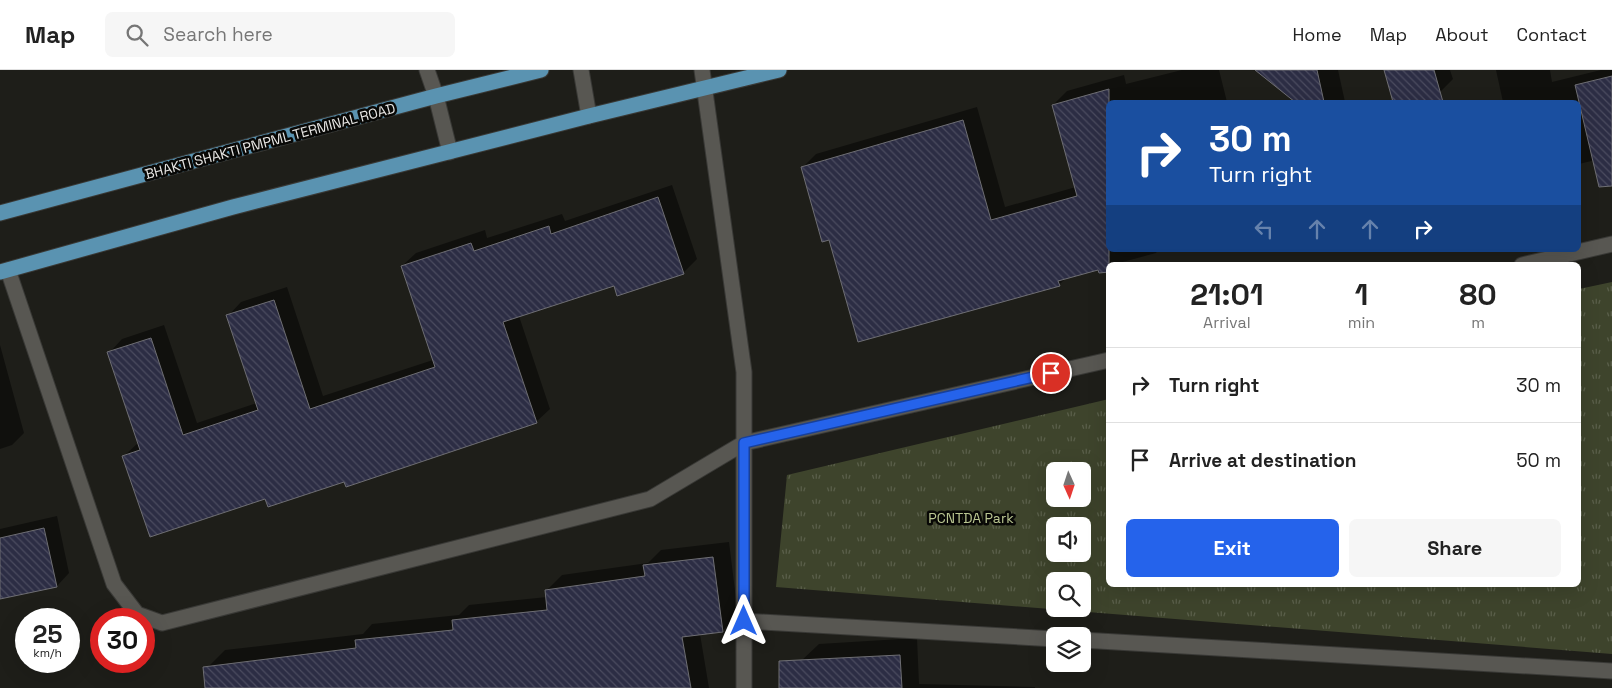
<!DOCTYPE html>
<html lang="en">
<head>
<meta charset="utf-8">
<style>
	:root { --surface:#fff; --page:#f6f6f6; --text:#222; --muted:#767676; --line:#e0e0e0; --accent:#2563eb }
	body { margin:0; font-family:"Space Grotesk",sans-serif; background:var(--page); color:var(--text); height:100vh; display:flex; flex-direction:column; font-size:19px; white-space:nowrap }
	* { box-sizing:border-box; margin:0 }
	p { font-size:16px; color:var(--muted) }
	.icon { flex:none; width:28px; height:28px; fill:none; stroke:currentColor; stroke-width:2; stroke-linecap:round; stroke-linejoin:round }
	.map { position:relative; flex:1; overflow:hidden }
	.details { position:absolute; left:1106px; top:192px; width:475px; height:325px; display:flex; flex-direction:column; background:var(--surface); border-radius:8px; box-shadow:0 5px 20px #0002 }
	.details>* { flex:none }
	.hud { position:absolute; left:1106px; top:30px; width:475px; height:152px; border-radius:8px; box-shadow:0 5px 20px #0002; background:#1a4fa0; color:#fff; overflow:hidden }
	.needle { width:32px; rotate:177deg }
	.tools { position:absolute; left:1046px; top:392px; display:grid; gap:10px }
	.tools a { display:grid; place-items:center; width:45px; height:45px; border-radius:8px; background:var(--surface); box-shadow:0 5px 20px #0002; font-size:25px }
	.speed { position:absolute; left:15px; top:538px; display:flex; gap:10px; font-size:25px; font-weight:700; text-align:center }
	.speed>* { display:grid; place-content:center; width:65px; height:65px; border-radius:50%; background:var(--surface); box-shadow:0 5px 20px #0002; line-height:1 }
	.speed small { font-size:12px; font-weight:400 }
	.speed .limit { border:8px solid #d22; background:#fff; color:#111 }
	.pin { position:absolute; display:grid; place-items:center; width:42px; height:42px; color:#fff; margin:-21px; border:2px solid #fff; border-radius:50%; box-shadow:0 1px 5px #0007 }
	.me { position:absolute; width:55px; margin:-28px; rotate:0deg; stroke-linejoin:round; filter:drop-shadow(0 0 4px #0008) }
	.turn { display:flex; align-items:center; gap:18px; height:105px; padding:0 20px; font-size:22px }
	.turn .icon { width:65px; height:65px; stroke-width:2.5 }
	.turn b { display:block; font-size:35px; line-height:42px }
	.lanes { display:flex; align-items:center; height:48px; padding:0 20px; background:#0003; justify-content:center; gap:25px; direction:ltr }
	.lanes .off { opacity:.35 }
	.eta { display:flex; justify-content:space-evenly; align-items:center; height:85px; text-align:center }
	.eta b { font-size:30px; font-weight:800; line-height:35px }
	.button { display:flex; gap:10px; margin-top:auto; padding:10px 20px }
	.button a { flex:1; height:58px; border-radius:8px; background:var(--accent); color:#fff; font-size:20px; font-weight:800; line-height:58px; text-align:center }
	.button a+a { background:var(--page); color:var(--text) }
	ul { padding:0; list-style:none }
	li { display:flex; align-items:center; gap:15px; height:75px; padding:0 20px; border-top:1px solid var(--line) }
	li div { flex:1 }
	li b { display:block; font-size:19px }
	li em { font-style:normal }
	header { display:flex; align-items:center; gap:30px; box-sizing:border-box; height:70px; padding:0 25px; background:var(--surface); border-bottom:1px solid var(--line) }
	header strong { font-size:24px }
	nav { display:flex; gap:28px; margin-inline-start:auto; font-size:18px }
	.search { width:350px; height:45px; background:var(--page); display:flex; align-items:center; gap:12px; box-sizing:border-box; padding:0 18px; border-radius:8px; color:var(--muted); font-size:19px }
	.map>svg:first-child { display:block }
	.park { fill:url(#park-tufts); fill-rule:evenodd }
	.shadow { fill:#0007 }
	.building { fill:url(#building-back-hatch); stroke:#6e6e73 }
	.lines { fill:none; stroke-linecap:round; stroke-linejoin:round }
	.minor-casing { stroke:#393936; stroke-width:17 }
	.major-casing { stroke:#393936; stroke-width:17 }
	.minor { stroke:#585752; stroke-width:15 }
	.major { stroke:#5a93b1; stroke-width:15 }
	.route-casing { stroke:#184099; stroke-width:12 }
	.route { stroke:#2563eb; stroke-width:9 }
	.labels { text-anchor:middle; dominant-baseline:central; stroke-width:5; stroke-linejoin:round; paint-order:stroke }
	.street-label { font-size:14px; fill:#e7e6e4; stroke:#080806 }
	.park-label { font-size:14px; fill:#bbc792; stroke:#080806 }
</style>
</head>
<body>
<header>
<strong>Map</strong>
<div class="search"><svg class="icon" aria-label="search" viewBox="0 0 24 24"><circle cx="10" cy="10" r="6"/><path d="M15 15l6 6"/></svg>Search here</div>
<nav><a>Home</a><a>Map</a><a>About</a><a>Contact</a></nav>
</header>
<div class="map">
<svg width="1612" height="618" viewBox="0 0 1612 618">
	<defs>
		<pattern id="park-tufts" width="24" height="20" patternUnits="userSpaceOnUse" patternTransform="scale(1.25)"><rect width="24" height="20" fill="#3e442c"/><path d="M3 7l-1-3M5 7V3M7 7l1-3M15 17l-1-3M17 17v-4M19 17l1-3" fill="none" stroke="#5a5f4a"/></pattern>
		<pattern id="building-back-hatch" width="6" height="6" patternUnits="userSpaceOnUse" patternTransform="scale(1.25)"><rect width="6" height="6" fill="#2c2d44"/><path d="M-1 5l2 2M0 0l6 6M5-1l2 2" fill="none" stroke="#4b4b5f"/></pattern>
	</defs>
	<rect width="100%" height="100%" fill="#1e1e19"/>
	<path class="park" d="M 1612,212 L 1612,584 L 776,517 L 787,405 L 1109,329 L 1109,515 L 1579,515 L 1579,219 ZM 1055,401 L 1082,401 L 1082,429 L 1055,429 ZM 1055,456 L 1082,456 L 1082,484 L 1055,484 ZM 1055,511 L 1082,511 L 1082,539 L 1055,539 Z"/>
	<path class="shadow" d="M 1182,0 L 1219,0 L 1227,32 L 1109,32 L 1109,180 L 1158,180 L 1156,183 L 1067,207 L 1059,215 L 830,168 L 802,98 L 816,84 L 977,37 L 1005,137 L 1076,117 L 1053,35 L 1067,21 L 1124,5 L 1126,14 Z
		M 1257,0 L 1338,0 L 1345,32 L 1297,32 Z
		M 1385,0 L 1450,0 L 1453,9 L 1440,22 L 1401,32 L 1394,32 Z
		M 1496,0 L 1550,0 L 1552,12 L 1601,0 L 1612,0 L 1612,86 L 1579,94 L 1579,32 L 1503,32 Z
		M 672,115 L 697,189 L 683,203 L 615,214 L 519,246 L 550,339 L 536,352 L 266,427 L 124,386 L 139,372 L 109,283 L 122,269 L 164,255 L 197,353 L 257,333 L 228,246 L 241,232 L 287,217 L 323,326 L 433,290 L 402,196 L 416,183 L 485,160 L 487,168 L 562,144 L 565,151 Z
		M 0,275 L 24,363 L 12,375 L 0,379 Z
		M 57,446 L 69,503 L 57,516 L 0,527 L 0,459 Z
		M 729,472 L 738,545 L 722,561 L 700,564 L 709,618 L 211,618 L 209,596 L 225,580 L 363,564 L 372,554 L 459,545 L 469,535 L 547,527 L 546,521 L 562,505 L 648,493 L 661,480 Z
		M 917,568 L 919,614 L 1035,617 L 1035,618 L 803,618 L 801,591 L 819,574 Z"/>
	<path class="building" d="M 1255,0 L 1317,0 L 1324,32 L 1295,32 Z
		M 1384,0 L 1434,0 L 1443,32 L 1393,32 Z
		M 1612,6 L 1612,116 L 1599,117 L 1575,15 Z
		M 1109,19 L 1109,202 L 1099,203 L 1098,200 L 1058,211 L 1060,216 L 858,272 L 829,170 L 822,172 L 801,97 L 963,50 L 991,150 L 1077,126 L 1052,35 Z
		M 658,127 L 684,204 L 617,226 L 614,216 L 503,252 L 537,353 L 346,417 L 344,412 L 268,437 L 265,429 L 150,467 L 122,386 L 140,380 L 107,282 L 151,268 L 183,365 L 258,340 L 226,245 L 274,230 L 310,339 L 435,297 L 401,196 L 471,173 L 474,181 L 549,156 L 551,164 Z
		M 44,458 L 57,517 L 0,529 L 0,468 Z
		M 713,487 L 723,562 L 682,567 L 691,618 L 205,618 L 203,597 L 356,578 L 355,570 L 453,560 L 452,550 L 547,540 L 545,520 L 645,506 L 643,495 Z
		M 900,585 L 902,618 L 779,618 L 779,591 Z"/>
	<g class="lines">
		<g class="minor-casing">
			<path id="minor" d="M 427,0 L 436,26 L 450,82
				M 581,0 L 589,46
				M 702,0 L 744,302 L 744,618
				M 1522,195 L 1612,174
				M 8,200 L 114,514 L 137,544 L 162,553 L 650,429 L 744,373 L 1109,290
				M 744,551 L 1055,569
				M 1082,570 L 1612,601"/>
		</g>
		<g class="major-casing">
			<path id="major" d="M 0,143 L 436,26 L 541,0
				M 0,202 L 233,137 L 589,46 L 779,0"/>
		</g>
		<use href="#minor" class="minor"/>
		<use href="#major" class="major"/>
	</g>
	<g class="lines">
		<g class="route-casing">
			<path id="route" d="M 744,551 L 744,373 L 1051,303"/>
		</g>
		<use href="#route" class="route"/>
	</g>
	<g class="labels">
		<g class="street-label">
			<text transform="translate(270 71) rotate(-15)">BHAKTI SHAKTI PMPML TERMINAL ROAD</text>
		</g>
		<g class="park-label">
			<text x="971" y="448">PCNTDA Park</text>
		</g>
	</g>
</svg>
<div class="tools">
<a><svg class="needle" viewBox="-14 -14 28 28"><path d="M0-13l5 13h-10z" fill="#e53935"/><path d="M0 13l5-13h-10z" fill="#767676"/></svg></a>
<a><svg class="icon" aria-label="sound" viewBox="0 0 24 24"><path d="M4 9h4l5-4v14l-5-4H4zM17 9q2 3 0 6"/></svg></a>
<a><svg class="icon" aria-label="search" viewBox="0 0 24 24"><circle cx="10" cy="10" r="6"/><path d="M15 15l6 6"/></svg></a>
<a><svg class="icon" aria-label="layers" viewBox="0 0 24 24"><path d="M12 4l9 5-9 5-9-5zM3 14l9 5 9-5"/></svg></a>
</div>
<div class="speed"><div>25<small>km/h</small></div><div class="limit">30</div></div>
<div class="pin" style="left:1051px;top:303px;background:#d93025"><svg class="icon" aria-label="arrive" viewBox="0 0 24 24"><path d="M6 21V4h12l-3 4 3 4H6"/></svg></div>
<svg class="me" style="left:744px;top:551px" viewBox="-20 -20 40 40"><path d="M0-17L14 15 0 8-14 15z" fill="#2563eb" stroke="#fff" stroke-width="4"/></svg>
<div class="hud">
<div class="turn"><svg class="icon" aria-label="right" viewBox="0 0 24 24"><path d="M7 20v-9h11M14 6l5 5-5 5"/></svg><div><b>30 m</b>Turn right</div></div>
<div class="lanes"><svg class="icon off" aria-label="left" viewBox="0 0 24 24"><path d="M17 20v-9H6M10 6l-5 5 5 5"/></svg><svg class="icon off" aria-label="ahead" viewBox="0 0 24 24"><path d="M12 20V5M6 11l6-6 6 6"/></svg><svg class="icon off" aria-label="ahead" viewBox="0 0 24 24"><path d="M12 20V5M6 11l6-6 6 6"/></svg><svg class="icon" aria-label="right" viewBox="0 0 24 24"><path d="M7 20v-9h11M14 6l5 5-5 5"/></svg></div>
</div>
<section class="details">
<div class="eta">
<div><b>21:01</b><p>Arrival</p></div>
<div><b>1</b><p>min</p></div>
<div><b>80</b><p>m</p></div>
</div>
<ul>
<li><svg class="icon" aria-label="right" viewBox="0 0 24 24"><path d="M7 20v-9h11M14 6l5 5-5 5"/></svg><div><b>Turn right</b></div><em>30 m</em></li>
<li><svg class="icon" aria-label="arrive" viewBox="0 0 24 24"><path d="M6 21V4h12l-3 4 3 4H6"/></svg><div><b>Arrive at destination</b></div><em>50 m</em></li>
</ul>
<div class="button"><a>Exit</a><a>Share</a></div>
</section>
</div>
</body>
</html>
